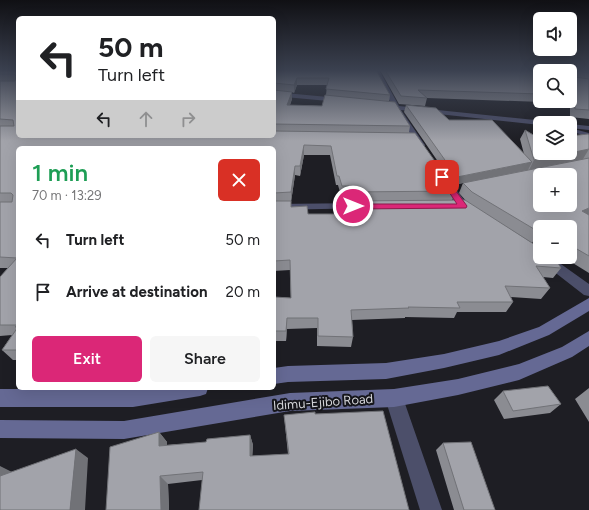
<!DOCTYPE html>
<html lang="en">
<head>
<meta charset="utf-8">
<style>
	:root { --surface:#fff; --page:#f6f6f6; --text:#202124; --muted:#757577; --accent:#db2777 }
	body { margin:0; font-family:Figtree,sans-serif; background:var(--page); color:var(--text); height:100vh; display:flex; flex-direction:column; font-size:15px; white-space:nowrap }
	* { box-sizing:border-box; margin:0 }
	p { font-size:13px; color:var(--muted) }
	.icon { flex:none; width:22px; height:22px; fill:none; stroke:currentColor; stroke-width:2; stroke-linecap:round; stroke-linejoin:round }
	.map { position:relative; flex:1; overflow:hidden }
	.details { position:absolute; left:16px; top:146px; width:260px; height:244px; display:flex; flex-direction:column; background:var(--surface); border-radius:6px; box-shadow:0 4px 16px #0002 }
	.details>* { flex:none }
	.banner { position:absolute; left:16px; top:16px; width:260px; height:122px; border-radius:6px; box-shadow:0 4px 16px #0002; background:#fff; color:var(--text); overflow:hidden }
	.fabs { position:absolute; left:533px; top:12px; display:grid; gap:8px }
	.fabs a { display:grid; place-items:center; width:44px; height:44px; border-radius:6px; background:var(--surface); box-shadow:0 4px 16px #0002; font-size:20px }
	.pin { position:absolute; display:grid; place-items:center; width:34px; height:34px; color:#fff; margin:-17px; border-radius:8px; box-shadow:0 2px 6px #0006 }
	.me { position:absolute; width:44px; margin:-22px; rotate:90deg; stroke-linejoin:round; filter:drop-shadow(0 0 3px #0008) }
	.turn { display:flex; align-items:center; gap:14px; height:84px; padding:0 16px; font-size:18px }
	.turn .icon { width:52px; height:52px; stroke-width:2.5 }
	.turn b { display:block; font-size:28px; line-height:34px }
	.lanes { display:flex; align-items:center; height:38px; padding:0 16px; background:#0003; justify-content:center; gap:20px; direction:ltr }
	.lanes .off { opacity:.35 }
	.round { display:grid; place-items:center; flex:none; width:42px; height:42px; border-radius:6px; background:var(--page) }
	.head { display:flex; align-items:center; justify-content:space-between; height:68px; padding:0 16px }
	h1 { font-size:24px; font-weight:600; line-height:30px; color:#1e9e55 }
	.cta { display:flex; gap:8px; margin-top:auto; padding:8px 16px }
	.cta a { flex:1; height:46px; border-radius:6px; background:var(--accent); color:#fff; font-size:16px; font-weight:600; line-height:46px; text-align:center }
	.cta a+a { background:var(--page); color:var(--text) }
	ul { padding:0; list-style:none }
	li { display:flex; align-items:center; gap:12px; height:52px; padding:0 16px }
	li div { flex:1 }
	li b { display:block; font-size:15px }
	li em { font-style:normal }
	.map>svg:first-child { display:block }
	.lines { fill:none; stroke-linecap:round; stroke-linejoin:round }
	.lane { fill:#4c4f6a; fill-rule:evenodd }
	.street { fill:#4c4f6a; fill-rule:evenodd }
	.secondary { fill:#656994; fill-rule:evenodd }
	.wall { fill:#8b8c92; fill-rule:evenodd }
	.shaded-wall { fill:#717277 }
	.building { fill:#a2a3aa; stroke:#717277; fill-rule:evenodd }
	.route { fill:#db2777; stroke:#8e194d }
	.labels { text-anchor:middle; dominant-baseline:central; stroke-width:4; stroke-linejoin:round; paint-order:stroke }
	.near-street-label { font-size:13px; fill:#d3d4d8; stroke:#15151a }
</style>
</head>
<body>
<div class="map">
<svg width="589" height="510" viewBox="0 0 589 510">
	<rect width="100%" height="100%" fill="#1e1e24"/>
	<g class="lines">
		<path class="lane" d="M 570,128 L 589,133 L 589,137 L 570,131 Z"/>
		<path class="street" d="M 373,70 L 379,70 L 399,106 L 545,121 L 549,123 L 540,123 L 540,125 L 401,110 L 425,145 L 424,147 L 418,147 L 394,109 L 383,108 L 380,106 L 383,104 L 392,105 Z
			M 274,92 L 339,98 L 342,100 L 339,102 L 274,96 Z
			M 570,124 L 589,126 L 589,130 L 570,128 Z
			M 446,179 L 449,180 L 467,204 L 475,210 L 474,212 C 459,216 448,192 441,182 Z
			M 366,203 L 370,204 L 371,206 L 370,208 L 274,210 L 274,204 Z
			M 539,254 L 540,254 L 540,257 L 551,257 L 589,284 L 589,296 L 584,295 L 539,260 L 537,257 Z
			M 394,389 L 400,392 L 403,398 L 442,510 L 420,510 L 385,398 L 388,392 Z"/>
		<path class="secondary" d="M 589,298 L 589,311 L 549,335 L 499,355 L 444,368 L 386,379 L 288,382 L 274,384 L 274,368 L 288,366 L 386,363 L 444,354 L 499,341 L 539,327 Z
			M 589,331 L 589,346 L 572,357 L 519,380 L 458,395 L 394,407 L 290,411 L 124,439 L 0,438 L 0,420 L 124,421 L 290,393 L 394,389 L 458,379 L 519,364 L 562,347 Z
			M 143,388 L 208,388 L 206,394 L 200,396 L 133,407 L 0,407 L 0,389 L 133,389 Z"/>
	</g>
	<path class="wall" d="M 0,70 L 18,70 L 18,136 L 274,136 L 274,70 L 376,70 L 390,95 L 389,102 L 410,126 L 409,132 L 456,191 L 452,200 L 467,202 L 459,193 L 463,183 L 454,185 L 404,112 L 406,105 L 449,120 L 524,154 L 520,139 L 525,130 L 540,139 L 589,135 L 589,273 L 563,257 L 570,257 L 570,227 L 540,227 L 540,243 L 534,240 L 532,243 L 494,219 L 561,268 L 553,278 L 543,277 L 550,288 L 541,299 L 511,297 L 513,302 L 506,312 L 457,312 L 454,318 L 405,317 L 405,318 L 352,320 L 353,337 L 351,347 L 317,346 L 317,328 L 287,329 L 286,341 L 274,341 L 274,297 L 291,298 L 290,270 L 274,271 L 274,148 L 18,148 L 18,360 L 13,360 L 2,350 L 12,335 L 0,336 L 0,277 L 8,268 L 0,268 ZM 297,85 L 327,85 L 326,95 L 322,106 L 290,105 L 292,99 L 292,92 L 294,93 ZM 304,155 L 330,155 L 336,185 L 338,185 L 341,196 L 347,196 L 348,202 L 351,202 L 350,211 L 350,214 L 308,214 L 291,207 L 291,202 L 295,175 L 300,176 ZM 583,159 L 584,159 L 537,168 Z
		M 380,70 L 589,70 L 589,119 L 570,117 L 570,103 L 427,98 L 425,106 L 399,104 ZM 540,71 L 570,71 L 570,101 L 540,101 Z
		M 589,388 L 589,422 L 575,399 Z
		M 503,391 L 561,404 L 550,413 L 504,419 L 494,400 Z
		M 315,414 L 409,510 L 202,480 L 168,484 L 169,510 L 106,510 L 159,432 L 167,442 L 167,445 L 206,442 L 250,435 L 253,445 L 252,456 L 288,454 L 284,415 Z
		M 443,443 L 495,510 L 454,510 L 436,450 Z"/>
	<path class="shaded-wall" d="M 297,78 L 297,85 L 294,93 L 294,85 Z
		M 292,92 L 292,99 L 287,113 L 287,105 Z
		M 304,145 L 304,155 L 300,176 L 300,166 Z
		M 589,149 L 583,159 L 529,170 L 534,160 Z
		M 532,162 L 528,170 L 463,183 L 454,185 L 457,177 Z
		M 295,166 L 295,175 L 291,202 L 291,192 Z
		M 589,208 L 589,216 L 582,211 Z
		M 287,318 L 287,329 L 286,341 L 286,331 Z
		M 159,432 L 167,442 L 167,455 L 159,446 Z
		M 250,435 L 253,445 L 252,465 L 250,456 Z
		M 76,449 L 88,458 L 85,510 L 70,510 Z
		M 0,466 L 14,473 L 0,479 Z
		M 160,476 L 168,484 L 169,510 L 161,510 Z"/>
	<path class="building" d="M 0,70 L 18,70 L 18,136 L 274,136 L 274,131 L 415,133 L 456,191 L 350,192 L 349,186 L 342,186 L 339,176 L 337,176 L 331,146 L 304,145 L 300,166 L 295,166 L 291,192 L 274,193 L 274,148 L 18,148 L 18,350 L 2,350 L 18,327 L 15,327 L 17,325 L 0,325 L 0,277 L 17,258 L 0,257 L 0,202 L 12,202 L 13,195 L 11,193 L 0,193 L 0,126 L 14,126 L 13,120 L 0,119 L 0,81 L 15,81 L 16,76 L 14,74 L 0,74 Z
		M 274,70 L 376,70 L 390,95 L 326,89 L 329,78 L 297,78 L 294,85 L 274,83 Z
		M 385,70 L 589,70 L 589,73 L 574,70 L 572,72 L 574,77 L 589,79 L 589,110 L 575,109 L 575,95 L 570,94 L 570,71 L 540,71 L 540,94 L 418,90 L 427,98 L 401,96 Z
		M 274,90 L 292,92 L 287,105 L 322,106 L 325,95 L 395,102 L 410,126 L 274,124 Z
		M 406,105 L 436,108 L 449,120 L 492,120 L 532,162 L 457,177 Z
		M 525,130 L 540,139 L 540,153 L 568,153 L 534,160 Z
		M 588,134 L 589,135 L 589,149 L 570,153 L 570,136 Z
		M 589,158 L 589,208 L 582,211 L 589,215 L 589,256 L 570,245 L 570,227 L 540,227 L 540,228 L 535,225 L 539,232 L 472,192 L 463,183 ZM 540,175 L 570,175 L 570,205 L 540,205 Z
		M 465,200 L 540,248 L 540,257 L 554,257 L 555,258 L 561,268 L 536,266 L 550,288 L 505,286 L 513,302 L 457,302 L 460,308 L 408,307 L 409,308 L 351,310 L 353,337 L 318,336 L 318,318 L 287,318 L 286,331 L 274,331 L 274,297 L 291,298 L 290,260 L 274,261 L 274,201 L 291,201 L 291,207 L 307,206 L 308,214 L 353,214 L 351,201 Z
		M 548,386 L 561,404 L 513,411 L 503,391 Z
		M 383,411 L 409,510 L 199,510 L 203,472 L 160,476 L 161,510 L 106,510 L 110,447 L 159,432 L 159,446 L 206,442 L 207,439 L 250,435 L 250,456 L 289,454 L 284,415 L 315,412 L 315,414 Z
		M 471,442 L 495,510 L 464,510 L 443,443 Z
		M 76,449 L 70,510 L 0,510 L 0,476 Z"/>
	<linearGradient id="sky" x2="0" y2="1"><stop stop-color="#101014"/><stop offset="0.5" stop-color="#3b4150"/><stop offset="1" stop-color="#3b4150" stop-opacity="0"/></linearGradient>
	<rect width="589" height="141" fill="url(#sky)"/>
	<path class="route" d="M 440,175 L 444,175 L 467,206 L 466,208 L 353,209 L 349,206 L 353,204 L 457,204 L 439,177 Z"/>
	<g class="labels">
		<g class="near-street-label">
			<text transform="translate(323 402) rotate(-4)">Idimu-Ejibo Road</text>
		</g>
	</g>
</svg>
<div class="fabs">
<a><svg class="icon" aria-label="sound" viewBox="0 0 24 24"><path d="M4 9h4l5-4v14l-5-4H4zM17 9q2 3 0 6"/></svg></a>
<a><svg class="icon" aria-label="search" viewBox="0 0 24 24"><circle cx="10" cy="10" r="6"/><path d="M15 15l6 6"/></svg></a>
<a><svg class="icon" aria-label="layers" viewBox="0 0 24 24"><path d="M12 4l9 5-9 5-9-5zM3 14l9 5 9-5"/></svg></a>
<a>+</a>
<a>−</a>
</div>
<div class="pin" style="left:442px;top:177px;background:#d93025"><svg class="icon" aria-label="arrive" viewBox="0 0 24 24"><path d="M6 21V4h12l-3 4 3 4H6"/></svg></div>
<svg class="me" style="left:353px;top:206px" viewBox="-20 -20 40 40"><circle r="17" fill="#db2777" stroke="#fff" stroke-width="3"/><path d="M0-11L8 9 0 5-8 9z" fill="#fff"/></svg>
<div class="banner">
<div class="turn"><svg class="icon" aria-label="left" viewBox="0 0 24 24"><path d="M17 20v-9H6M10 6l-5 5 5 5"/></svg><div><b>50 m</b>Turn left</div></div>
<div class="lanes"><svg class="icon" aria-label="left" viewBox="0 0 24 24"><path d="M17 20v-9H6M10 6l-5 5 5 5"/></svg><svg class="icon off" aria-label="ahead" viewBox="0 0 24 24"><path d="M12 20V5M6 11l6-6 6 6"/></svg><svg class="icon off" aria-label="right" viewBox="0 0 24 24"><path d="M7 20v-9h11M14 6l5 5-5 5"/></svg></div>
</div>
<section class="details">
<div class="head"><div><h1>1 min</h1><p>70 m · 13:29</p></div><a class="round" style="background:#d93025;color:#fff"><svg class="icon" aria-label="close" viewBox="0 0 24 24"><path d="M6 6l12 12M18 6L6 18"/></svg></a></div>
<ul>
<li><svg class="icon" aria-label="left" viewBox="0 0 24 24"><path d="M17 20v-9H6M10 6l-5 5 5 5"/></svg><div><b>Turn left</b></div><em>50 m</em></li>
<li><svg class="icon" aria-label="arrive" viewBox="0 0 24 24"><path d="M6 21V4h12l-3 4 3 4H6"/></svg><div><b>Arrive at destination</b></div><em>20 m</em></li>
</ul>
<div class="cta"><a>Exit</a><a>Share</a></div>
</section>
</div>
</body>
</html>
